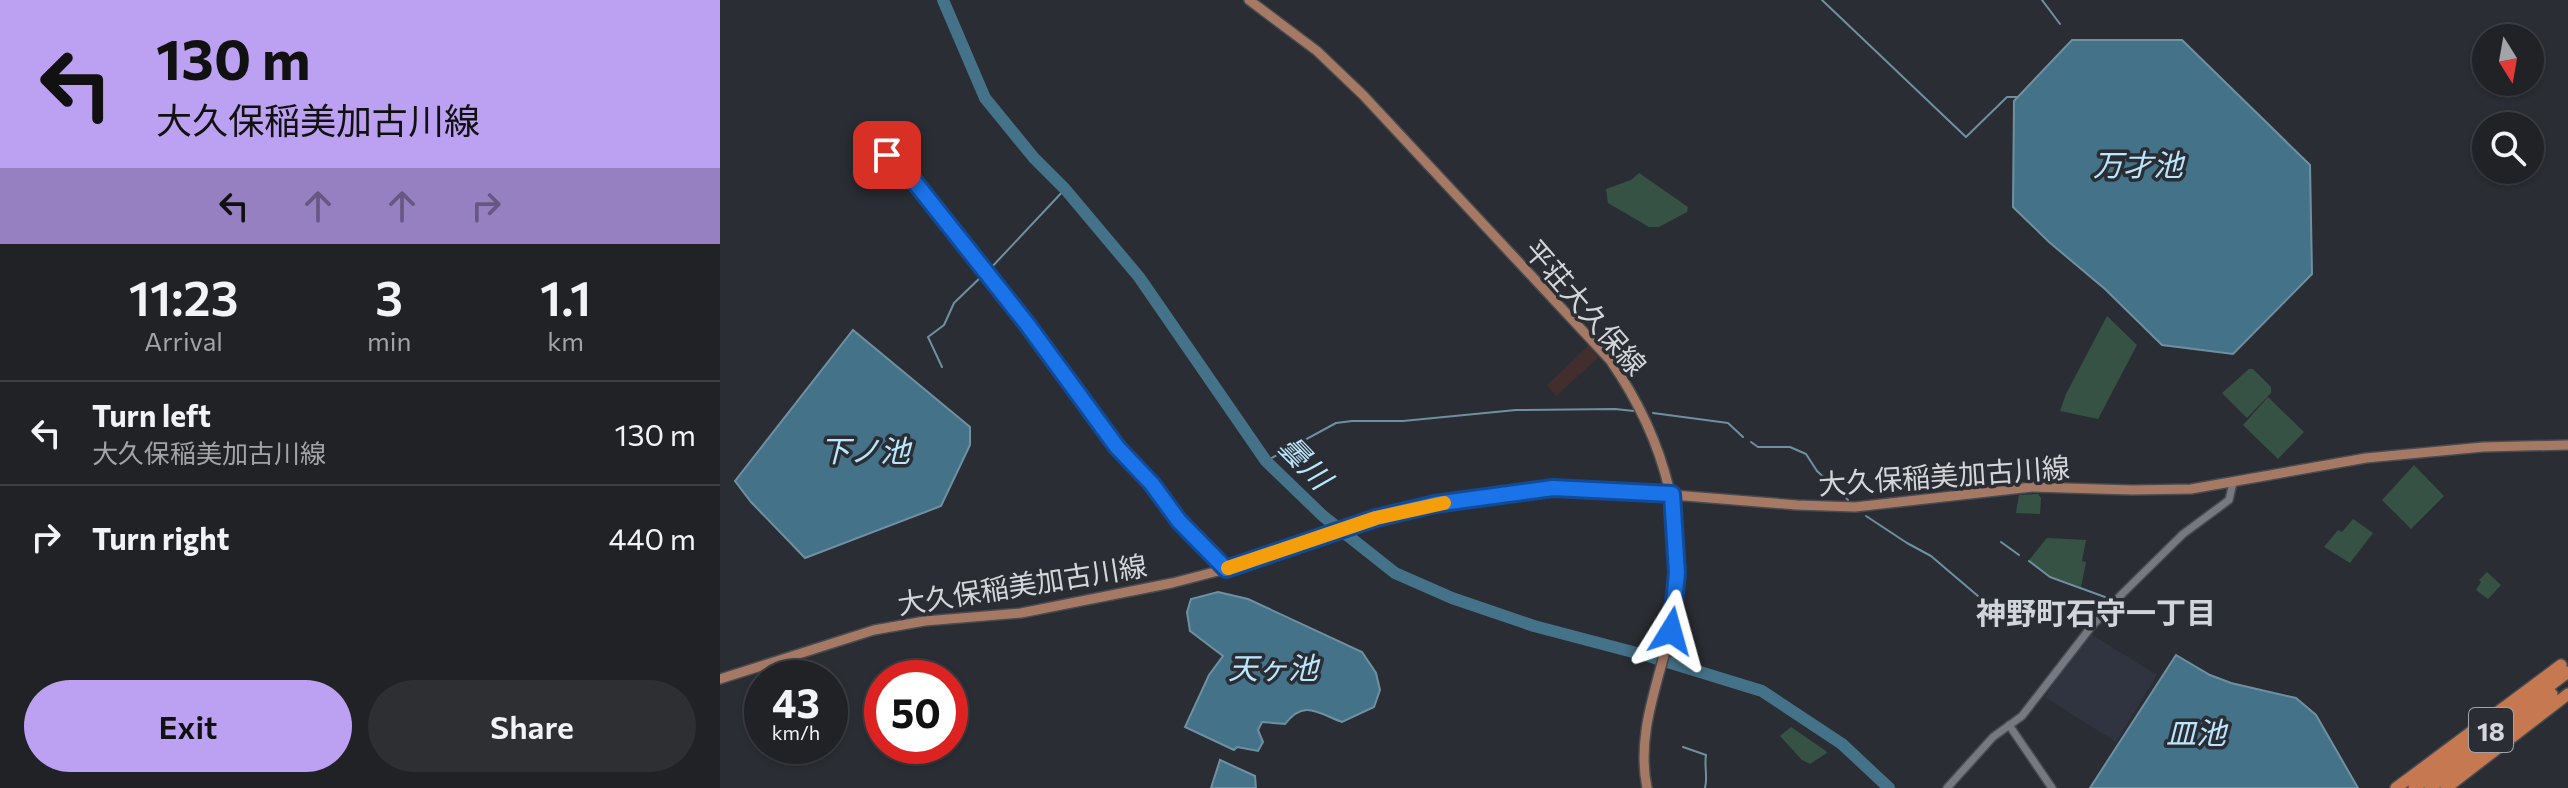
<!DOCTYPE html>
<html lang="en">
<head>
<meta charset="utf-8">
<style>
	:root { --surface:#202226; --page:#2d2f32; --text:#f1f3f6; --muted:#a2a4a7; --line:#3d3f43; --accent:#bca0f2 }
	body { margin:0; font-family:Commissioner,"Noto Sans JP",sans-serif; background:var(--page); color:var(--text); height:100vh; display:flex; flex-direction:column; font-size:30px; white-space:nowrap }
	* { box-sizing:border-box; margin:0 }
	p { font-size:26px; color:var(--muted) }
	.icon { flex:none; width:44px; height:44px; fill:none; stroke:currentColor; stroke-width:2; stroke-linecap:round; stroke-linejoin:round }
	.map { position:relative; flex:1; overflow:hidden }
	.drawer { display:flex; flex-direction:column; background:var(--surface); width:720px }
	.drawer>* { flex:none }
	.hud { background:#bca0f2; color:#111; overflow:hidden }
	.needle { width:52px; rotate:169deg }
	.tools { position:absolute; left:1752px; top:24px; display:grid; gap:16px }
	.tools a { display:grid; place-items:center; width:72px; height:72px; border-radius:50%; background:var(--surface); box-shadow:0 2px 6px #0004,0 0 0 2px var(--line); font-size:40px }
	.speed { position:absolute; left:24px; top:660px; display:flex; gap:16px; font-size:40px; font-weight:700; text-align:center }
	.speed>* { display:grid; place-content:center; width:104px; height:104px; border-radius:50%; background:var(--surface); box-shadow:0 2px 6px #0004,0 0 0 2px var(--line); line-height:1 }
	.speed small { font-size:20px; font-weight:400 }
	.speed .limit { border:12px solid #d22; background:#fff; color:#111 }
	.pin { position:absolute; display:grid; place-items:center; width:68px; height:68px; color:#fff; margin:-34px; border-radius:16px; box-shadow:0 4px 12px #0006 }
	.me { position:absolute; width:88px; margin:-44px; rotate:8deg; stroke-linejoin:round; filter:drop-shadow(0 0 6px #0008) }
	.turn { display:flex; align-items:center; gap:28px; height:168px; padding:0 24px; font-size:36px }
	.turn .icon { width:104px; height:104px; stroke-width:2.5 }
	.turn b { display:block; font-size:56px; line-height:68px }
	.lanes { display:flex; align-items:center; height:76px; padding:0 24px; background:#0003; justify-content:center; gap:40px; direction:ltr }
	.lanes .off { opacity:.35 }
	.eta { display:flex; justify-content:space-evenly; align-items:center; height:136px; text-align:center }
	.eta b { font-size:48px; font-weight:600; line-height:56px }
	.cta { display:flex; gap:16px; margin-top:auto; padding:16px 24px }
	.cta a { flex:1; height:92px; border-radius:48px; background:var(--accent); color:#111; font-size:32px; font-weight:600; line-height:92px; text-align:center }
	.cta a+a { background:var(--page); color:var(--text) }
	ul { padding:0; list-style:none }
	li { display:flex; align-items:center; gap:24px; height:104px; padding:0 24px; border-top:2px solid var(--line) }
	li div { flex:1 }
	li b { display:block; font-size:30px }
	li em { font-style:normal }
	main { display:flex; flex:1; min-height:0 }
	.map>svg:first-child { display:block }
	.commercial { fill:#422e2c }
	.built { fill:#2f3440 }
	.green { fill:#365245 }
	.water { fill:#447288; stroke:#6f90a1; stroke-width:2 }
	.lines { fill:none; stroke-linecap:round; stroke-linejoin:round }
	.stream { stroke:#6f90a1; stroke-width:2 }
	.river { stroke:#447288; stroke-width:12 }
	.minor-casing { stroke:#484b50; stroke-width:10 }
	.major-casing { stroke:#484b50; stroke-width:12 }
	.highway-casing { stroke:#484b50; stroke-width:14 }
	.minor { stroke:#767981; stroke-width:7 }
	.major { stroke:#a67964; stroke-width:9 }
	.highway { stroke:#c67950; stroke-width:11 }
	.route-casing { stroke:#114b97; stroke-width:20 }
	.route { stroke:#1a73e8; stroke-width:14 }
	.slow { stroke:#f59e0b; stroke-width:14 }
	.labels { text-anchor:middle; dominant-baseline:central; stroke-width:7; stroke-linejoin:round; paint-order:stroke }
	.shield { fill:#2a2d33; stroke:#a1a3a8; stroke-width:2 }
	.shield-label { font-size:26px; font-weight:bold; fill:#d4d6da }
	.street-label { font-size:28px; fill:#d4d6da; stroke:#2a2d33 }
	.water-label { font-size:30px; font-style:italic; fill:#bbe7fe; stroke:#2a2d33 }
	.neighbourhood-label { font-size:30px; font-weight:bold; fill:#d0d4dd; stroke:#2a2d33 }
</style>
</head>
<body>
<main>
<section class="drawer">
<div class="hud">
<div class="turn"><svg class="icon" aria-label="left" viewBox="0 0 24 24"><path d="M17 20v-9H6M10 6l-5 5 5 5"/></svg><div><b>130 m</b>大久保稲美加古川線</div></div>
<div class="lanes"><svg class="icon" aria-label="left" viewBox="0 0 24 24"><path d="M17 20v-9H6M10 6l-5 5 5 5"/></svg><svg class="icon off" aria-label="ahead" viewBox="0 0 24 24"><path d="M12 20V5M6 11l6-6 6 6"/></svg><svg class="icon off" aria-label="ahead" viewBox="0 0 24 24"><path d="M12 20V5M6 11l6-6 6 6"/></svg><svg class="icon off" aria-label="right" viewBox="0 0 24 24"><path d="M7 20v-9h11M14 6l5 5-5 5"/></svg></div>
</div>
<div class="eta">
<div><b>11:23</b><p>Arrival</p></div>
<div><b>3</b><p>min</p></div>
<div><b>1.1</b><p>km</p></div>
</div>
<ul>
<li><svg class="icon" aria-label="left" viewBox="0 0 24 24"><path d="M17 20v-9H6M10 6l-5 5 5 5"/></svg><div><b>Turn left</b><p>大久保稲美加古川線</p></div><em>130 m</em></li>
<li><svg class="icon" aria-label="right" viewBox="0 0 24 24"><path d="M7 20v-9h11M14 6l5 5-5 5"/></svg><div><b>Turn right</b></div><em>440 m</em></li>
</ul>
<div class="cta"><a>Exit</a><a>Share</a></div>
</section>
<div class="map">
<svg width="1848" height="788" viewBox="0 0 1848 788">
	<rect width="100%" height="100%" fill="#2a2d33"/>
	<path class="commercial" d="M 869,345 L 878,358 L 836,396 L 827,385 Z"/>
	<path class="built" d="M 1371,634 L 1437,675 L 1396,742 L 1325,697 L 1352,656 Z"/>
	<path class="green" d="M 919,173 L 968,207 L 967,212 L 939,227 L 929,227 L 888,203 L 886,189 L 911,180 Z
		M 1387,316 L 1417,345 L 1378,419 L 1340,411 L 1346,394 Z
		M 1529,369 L 1533,369 L 1551,387 L 1551,393 L 1527,418 L 1502,393 Z
		M 1548,397 L 1584,432 L 1558,459 L 1523,425 Z
		M 1694,465 L 1724,496 L 1691,529 L 1662,500 Z
		M 1318,494 L 1321,498 L 1320,514 L 1296,513 L 1299,495 Z
		M 1633,519 L 1653,533 L 1630,563 L 1604,547 L 1618,530 L 1622,532 Z
		M 1327,538 L 1366,540 L 1362,561 L 1366,562 L 1361,587 L 1330,576 L 1309,560 Z
		M 1767,572 L 1781,585 L 1768,599 L 1756,590 L 1761,582 L 1759,580 Z
		M 1071,727 L 1106,751 L 1107,753 L 1090,764 L 1082,760 L 1060,736 Z"/>
	<path class="water" d="M 1352,40 L 1462,40 L 1590,165 L 1592,274 L 1513,354 L 1442,345 L 1385,289 L 1329,242 L 1293,207 L 1294,101 Z
		M 133,330 L 250,427 L 250,445 L 221,506 L 85,558 L 31,502 L 15,481 Z
		M 498,592 L 528,599 L 642,652 L 656,673 L 660,690 L 654,707 L 622,722 C 598,713 584,699 565,724 L 542,722 L 538,730 L 543,742 L 538,751 L 517,747 L 514,750 L 465,727 L 489,675 L 503,656 L 470,631 L 467,612 L 471,599 Z
		M 1456,655 L 1490,675 L 1511,683 L 1576,698 L 1596,715 L 1638,788 L 1370,788 Z
		M 500,760 L 535,776 L 536,788 L 491,788 Z"/>
	<g class="lines">
		<path class="stream" d="M 1102,0 L 1246,137 L 1287,97 L 1298,97
			M 1322,0 L 1340,24
			M 269,270 L 345,189
			M 222,367 L 208,337 L 224,325 L 234,303 L 264,274
			M 933,413 L 1008,423 L 1023,437
			M 1031,442 L 1038,447 L 1070,447 L 1086,454 L 1097,471 L 1128,500
			M 546,461 L 616,423 L 632,421 L 683,421 L 796,410 L 895,409 L 914,411
			M 1146,516 L 1187,543 L 1211,556 L 1265,602
			M 1281,542 L 1299,555
			M 1309,561 L 1330,577 L 1385,597
			M 963,747 L 986,755 C 984,767 988,777 985,788"/>
		<path class="river" d="M 223,0 L 265,98 L 314,158 L 345,189 L 419,277 L 546,461 L 603,516 L 675,573 L 732,598 L 814,626 L 928,656 L 1042,691 L 1122,744 L 1169,788"/>
		<g class="minor-casing">
			<path id="minor" d="M 148,138 L 186,171 L 307,324 L 397,447 L 432,484 L 459,521 L 506,569
				M 1289,725 L 1332,788
				M 1227,788 L 1273,737 L 1302,716 L 1371,627 L 1402,594 L 1463,534 L 1509,500 L 1513,483"/>
		</g>
		<g class="major-casing">
			<path id="major" d="M 529,0 L 597,51 L 643,95 L 890,360 C 946,440 972,535 950,632 C 938,684 916,734 927,788
				M 0,679 L 154,630 L 205,621 L 301,613 L 452,583 L 506,569 L 683,511 L 808,490 L 879,489 L 1077,505 L 1135,507 L 1312,487 L 1412,490 L 1471,489 L 1646,458 L 1763,447 L 1848,445"/>
		</g>
		<g class="highway-casing">
			<path id="highway" d="M 1676,788 L 1841,665
				M 1694,788 L 1848,672
				M 1710,788 L 1832,694
				M 1726,788 L 1848,694"/>
		</g>
		<use href="#minor" class="minor"/>
		<use href="#major" class="major"/>
		<use href="#highway" class="highway"/>
	</g>
	<g class="lines">
		<g class="route-casing">
			<path id="route" d="M 167,155 L 186,171 L 307,324 L 397,447 L 432,484 L 459,521 L 506,569 L 656,518 L 715,504 L 833,488 L 952,494 L 957,573 L 951,631"/>
		</g>
		<use href="#route" class="route"/>
		<path class="slow" d="M 508,568 L 656,518 L 724,503"/>
	</g>
	<g class="labels">
		<rect class="shield" x="1749" y="708" width="44" height="44" rx="6"/>
		<g class="shield-label">
			<text x="1771" y="730">18</text>
		</g>
		<g class="street-label">
			<text transform="translate(866 307) rotate(49)">平荘大久保線</text>
			<text transform="translate(1224 475) rotate(-4)">大久保稲美加古川線</text>
			<text transform="translate(302 584) rotate(-9)">大久保稲美加古川線</text>
		</g>
		<g class="water-label">
			<text x="1418" y="163">万才池</text>
			<text x="145" y="449">下ノ池</text>
			<text transform="translate(586 461) rotate(46)">曇川</text>
			<text x="553" y="666">天ヶ池</text>
			<text x="1476" y="731">皿池</text>
		</g>
		<g class="neighbourhood-label">
			<text x="1376" y="611">神野町石守一丁目</text>
		</g>
	</g>
</svg>
<div class="tools">
<a><svg class="needle" viewBox="-14 -14 28 28"><path d="M0-13l5 13h-10z" fill="#e53935"/><path d="M0 13l5-13h-10z" fill="#a2a4a7"/></svg></a>
<a><svg class="icon" aria-label="search" viewBox="0 0 24 24"><circle cx="10" cy="10" r="6"/><path d="M15 15l6 6"/></svg></a>
</div>
<div class="speed"><div>43<small>km/h</small></div><div class="limit">50</div></div>
<div class="pin" style="left:167px;top:155px;background:#d93025"><svg class="icon" aria-label="arrive" viewBox="0 0 24 24"><path d="M6 21V4h12l-3 4 3 4H6"/></svg></div>
<svg class="me" style="left:951px;top:631px" viewBox="-20 -20 40 40"><path d="M0-17L14 15 0 8-14 15z" fill="#1a73e8" stroke="#fff" stroke-width="4"/></svg>
</div>
</main>
</body>
</html>
